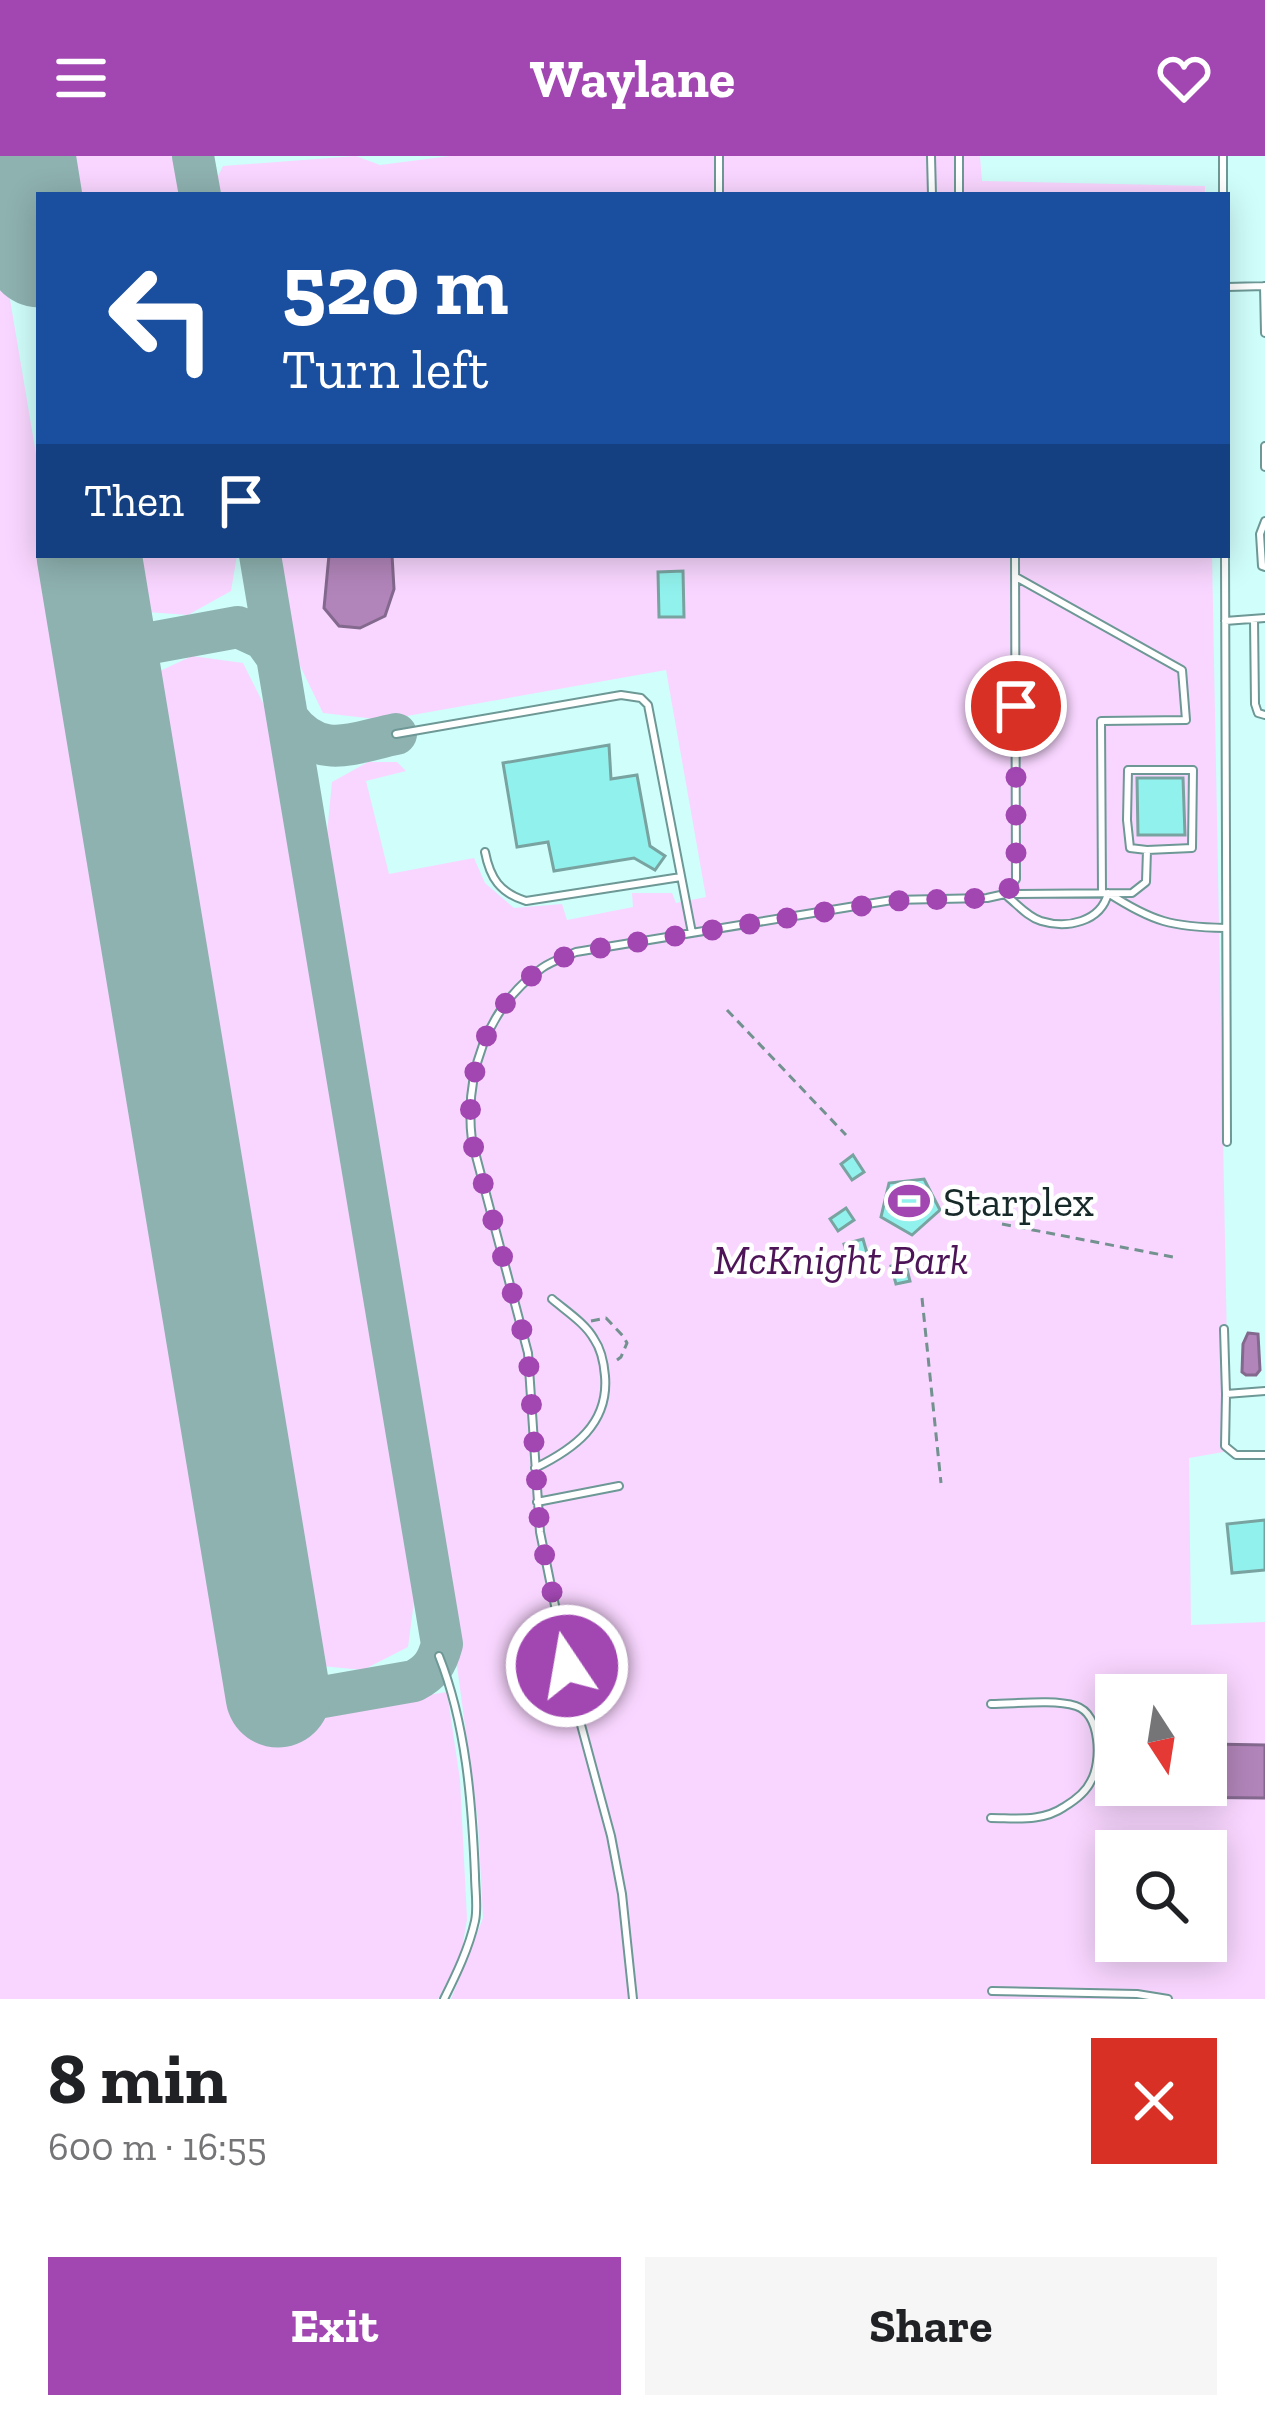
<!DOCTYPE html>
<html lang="en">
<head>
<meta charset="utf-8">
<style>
	:root { --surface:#fff; --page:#f6f6f6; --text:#202124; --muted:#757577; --accent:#a247b2 }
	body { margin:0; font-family:"Zilla Slab",serif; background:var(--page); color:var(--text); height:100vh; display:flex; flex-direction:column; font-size:45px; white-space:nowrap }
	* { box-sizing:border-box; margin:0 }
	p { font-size:39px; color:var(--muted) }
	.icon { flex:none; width:66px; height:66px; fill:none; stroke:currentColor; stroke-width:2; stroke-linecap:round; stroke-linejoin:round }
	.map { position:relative; height:1843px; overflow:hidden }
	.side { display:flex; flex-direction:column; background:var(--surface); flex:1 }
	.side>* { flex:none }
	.banner { position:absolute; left:36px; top:36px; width:1194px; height:366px; border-radius:0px; box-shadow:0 6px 30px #0003; background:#1a4fa0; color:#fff; overflow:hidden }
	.needle { width:78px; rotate:168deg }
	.controls { position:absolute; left:1095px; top:1518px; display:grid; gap:24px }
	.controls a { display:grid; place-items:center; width:132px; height:132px; border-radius:0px; background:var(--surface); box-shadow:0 6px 30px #0003; font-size:60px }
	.pin { position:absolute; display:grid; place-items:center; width:102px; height:102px; color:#fff; margin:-51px; border:6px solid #fff; border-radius:50%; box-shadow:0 3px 12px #0007 }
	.me { position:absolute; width:132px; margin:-66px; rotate:348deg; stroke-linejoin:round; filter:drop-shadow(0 0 9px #0008) }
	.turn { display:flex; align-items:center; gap:42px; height:252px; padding:0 48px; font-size:54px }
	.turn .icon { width:156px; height:156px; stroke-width:2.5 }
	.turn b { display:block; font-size:84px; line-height:102px }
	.then { display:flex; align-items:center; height:114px; padding:0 48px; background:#0003; gap:24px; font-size:45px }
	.round { display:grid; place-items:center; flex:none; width:126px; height:126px; border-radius:0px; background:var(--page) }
	.overview { display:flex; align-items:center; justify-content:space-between; height:204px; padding:0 48px }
	h1 { font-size:72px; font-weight:700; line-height:90px }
	.cta { display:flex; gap:24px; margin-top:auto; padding:24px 48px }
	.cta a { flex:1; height:138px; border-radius:0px; background:var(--accent); color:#fff; font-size:48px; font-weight:700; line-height:138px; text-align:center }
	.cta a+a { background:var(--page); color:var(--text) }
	header { display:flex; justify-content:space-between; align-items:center; height:156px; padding:0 48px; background:var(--accent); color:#fff; font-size:54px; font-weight:700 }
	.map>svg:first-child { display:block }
	.green { fill:#f9d6ff; fill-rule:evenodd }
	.water { fill:#b285ba; stroke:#84698e; stroke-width:3 }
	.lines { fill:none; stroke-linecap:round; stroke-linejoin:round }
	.taxiway { stroke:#8eb2b0; stroke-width:42 }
	.runway { stroke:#8eb2b0; stroke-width:105 }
	.building { fill:#91f1ec; stroke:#78a3a0; stroke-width:3 }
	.service-casing { stroke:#6d9895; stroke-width:10 }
	.path { stroke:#72918f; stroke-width:3; stroke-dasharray:9 6; stroke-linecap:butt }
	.service { stroke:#fff; stroke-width:6 }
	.route { stroke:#a247b2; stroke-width:21; stroke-dasharray:0 37.8 }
	.labels { text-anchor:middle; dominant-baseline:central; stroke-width:9; stroke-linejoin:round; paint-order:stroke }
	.poi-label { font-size:42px; fill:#172928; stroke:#fff; text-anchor:start }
	.park-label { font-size:42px; font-style:italic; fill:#4d1557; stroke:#fff }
</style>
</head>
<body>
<header><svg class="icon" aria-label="menu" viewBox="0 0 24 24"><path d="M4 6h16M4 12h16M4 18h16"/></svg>Waylane<svg class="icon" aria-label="heart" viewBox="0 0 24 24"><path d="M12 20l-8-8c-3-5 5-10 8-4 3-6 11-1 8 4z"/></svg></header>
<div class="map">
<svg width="1265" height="1843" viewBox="0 0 1265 1843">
	<rect width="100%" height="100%" fill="#d0fefb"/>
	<path class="green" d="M 56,0 L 177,0 L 183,39 L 63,39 Z
		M 356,0 L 380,9 L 450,0 L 980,0 L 982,25 L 1205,30 L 1205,39 L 212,39 L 211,34 L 223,10 Z
		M 0,84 L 39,316 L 39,399 L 53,399 L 248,1567 L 447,1536 L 460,1624 L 467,1763 L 461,1799 L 438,1843 L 0,1843 Z
		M 124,399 L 237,399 L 231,435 L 188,459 L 133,455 Z
		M 273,399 L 1212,399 L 1229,1295 L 1189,1302 L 1191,1469 L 1265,1466 L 1265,1843 L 451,1843 L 483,1762 L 478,1666 L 441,1391 L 325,698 L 332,626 L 368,606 L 397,606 L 406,615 L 366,625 L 389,718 L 474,702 L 485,727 L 514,752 L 562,748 L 567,764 L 633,751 L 632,737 L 672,737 L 676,747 L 706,741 L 666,514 L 384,564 L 323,557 L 288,485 ZM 1116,1539 L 1206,1539 L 1206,1629 L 1116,1629 ZM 1116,1695 L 1206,1695 L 1206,1785 L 1116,1785 Z
		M 192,500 L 243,507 L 276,573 L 418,1416 L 408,1491 L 363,1514 L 311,1509 L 145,522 Z"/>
	<path class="water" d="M 329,399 L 392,399 L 394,433 L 385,460 L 360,472 L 339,470 L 324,452 Z
		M 1248,1177 L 1258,1178 L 1260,1214 L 1256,1219 L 1246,1219 L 1242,1216 L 1243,1188 Z
		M 1206,1548 L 1211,1548 L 1210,1588 L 1265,1589 L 1265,1642 L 1161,1641 L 1160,1629 L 1206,1629 Z"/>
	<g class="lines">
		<path class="taxiway" d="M 193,0 L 200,39
			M 260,399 L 442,1488 C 437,1507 431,1516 414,1525 L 317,1542 L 278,1539
			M 98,452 C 107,472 118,484 140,489 L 238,471 L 264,483 L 277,501
			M 112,538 C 114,515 119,501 140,489
			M 288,563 C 319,605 352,587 396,578"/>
		<path class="runway" d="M 23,0 L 39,99
			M 89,399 L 278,1539"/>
	</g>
	<path class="building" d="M 683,415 L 684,461 L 659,461 L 658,416 Z
		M 609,589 L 611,623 L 637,619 L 650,690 L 665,700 L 655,714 L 634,702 L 554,715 L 548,686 L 517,691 L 503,607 Z
		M 1137,622 L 1183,622 L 1185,679 L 1138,679 Z
		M 853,999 L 864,1016 L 852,1024 L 841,1008 Z
		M 924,1023 L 940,1054 L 912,1079 L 881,1061 L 889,1027 Z
		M 846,1052 L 854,1064 L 838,1075 L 830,1063 Z
		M 863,1083 L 867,1097 L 848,1102 L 844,1088 Z
		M 905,1106 L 910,1125 L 896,1128 L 891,1110 Z
		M 1265,1364 L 1265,1414 L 1232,1417 L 1227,1368 Z"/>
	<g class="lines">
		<g class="service-casing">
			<path id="service" d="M 931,0 L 932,39
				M 1223,0 L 1223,39
				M 719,39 L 719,0
				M 959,39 L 959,0
				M 1264,130 L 1265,177
				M 1227,131 L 1265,130
				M 1265,290 L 1265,311
				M 1265,365 L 1260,378 L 1262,410 L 1265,411
				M 1225,399 L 1227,986
				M 1016,421 L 1182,514 L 1186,564 L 1101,565 L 1102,736
				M 1254,463 L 1255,548 L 1258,557 L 1265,559
				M 1225,465 L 1265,462
				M 396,578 L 621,539 L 641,542 L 648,549 L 692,777
				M 485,696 C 490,722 500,737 526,745 L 681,721
				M 1005,738 L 1132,737 L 1146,726 L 1147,694 L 1130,692 L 1127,664 L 1128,614 L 1193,614 L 1192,692 L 1147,694
				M 1008,741 C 1018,749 1028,761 1041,765 C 1067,773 1101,766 1108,737 C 1153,766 1172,771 1225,772
				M 1224,1173 L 1226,1238 L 1265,1235
				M 1226,1238 L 1225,1290 L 1236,1299 L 1265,1299
				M 535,1312 C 574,1293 609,1268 605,1220 C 604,1208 601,1193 594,1183 C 585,1167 566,1155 552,1143
				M 537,1346 L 619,1330
				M 439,1500 C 466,1568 472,1646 475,1719 C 475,1734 478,1751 475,1765 C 469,1792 456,1819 444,1843
				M 991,1548 C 1015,1548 1053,1543 1076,1550 C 1101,1558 1102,1606 1091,1625 C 1086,1636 1074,1645 1064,1651 C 1042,1666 1016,1662 991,1662
				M 992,1835 L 1137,1838 L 1168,1843
				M 633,1843 L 622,1738 L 611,1680 L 574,1543 L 540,1376 L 528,1197 L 472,985 C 464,919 486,852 542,812 C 552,805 565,801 576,796 L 892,744 L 987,742 L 1005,738 L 1016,723 L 1015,399"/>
		</g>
		<path class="path" d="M 727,854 L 846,979
			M 1002,1068 L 1173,1101
			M 922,1142 L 941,1327
			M 591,1165 L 606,1162 L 623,1180 L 627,1187 L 621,1201 L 617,1204"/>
		<use href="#service" class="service"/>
	</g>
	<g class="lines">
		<path class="route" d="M 567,1510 L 540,1376 L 528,1197 L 472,985 C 464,919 486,851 542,812 C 552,805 565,801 576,796 L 892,745 L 987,742 L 1005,738 L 1016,723 L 1016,550"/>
	</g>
	<defs>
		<g id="stadium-bare" transform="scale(3.24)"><path d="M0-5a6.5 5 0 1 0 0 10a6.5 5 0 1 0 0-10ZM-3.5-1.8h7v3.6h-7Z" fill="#a247b2" stroke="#fff" stroke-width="2.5" paint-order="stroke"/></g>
	</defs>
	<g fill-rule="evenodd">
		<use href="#stadium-bare" x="909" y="1045"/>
	</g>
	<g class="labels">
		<g class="poi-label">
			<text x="943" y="1045">Starplex</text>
		</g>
		<g class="park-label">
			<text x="841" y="1103">McKnight Park</text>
		</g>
	</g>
</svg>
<div class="controls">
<a><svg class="needle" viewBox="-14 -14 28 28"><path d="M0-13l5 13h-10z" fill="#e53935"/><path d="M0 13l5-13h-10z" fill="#757577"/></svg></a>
<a><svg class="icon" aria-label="search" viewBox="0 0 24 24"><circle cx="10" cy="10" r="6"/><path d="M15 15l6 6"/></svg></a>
</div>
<div class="pin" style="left:1016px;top:550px;background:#d93025"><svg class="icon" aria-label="arrive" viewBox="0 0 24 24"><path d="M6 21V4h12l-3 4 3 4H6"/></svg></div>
<svg class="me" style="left:567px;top:1510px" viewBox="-20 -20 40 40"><circle r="17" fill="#a247b2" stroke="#fff" stroke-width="3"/><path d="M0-11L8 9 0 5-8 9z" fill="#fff"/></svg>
<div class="banner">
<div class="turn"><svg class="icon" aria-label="left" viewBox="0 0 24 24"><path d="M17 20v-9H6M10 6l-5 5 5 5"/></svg><div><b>520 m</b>Turn left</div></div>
<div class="then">Then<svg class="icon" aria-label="arrive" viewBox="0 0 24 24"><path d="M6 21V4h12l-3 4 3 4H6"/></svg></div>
</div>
</div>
<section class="side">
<div class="overview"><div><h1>8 min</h1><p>600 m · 16:55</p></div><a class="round" style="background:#d93025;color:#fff"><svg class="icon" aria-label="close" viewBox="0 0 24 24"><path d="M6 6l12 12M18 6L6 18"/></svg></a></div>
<div class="cta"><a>Exit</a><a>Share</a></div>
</section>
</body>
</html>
